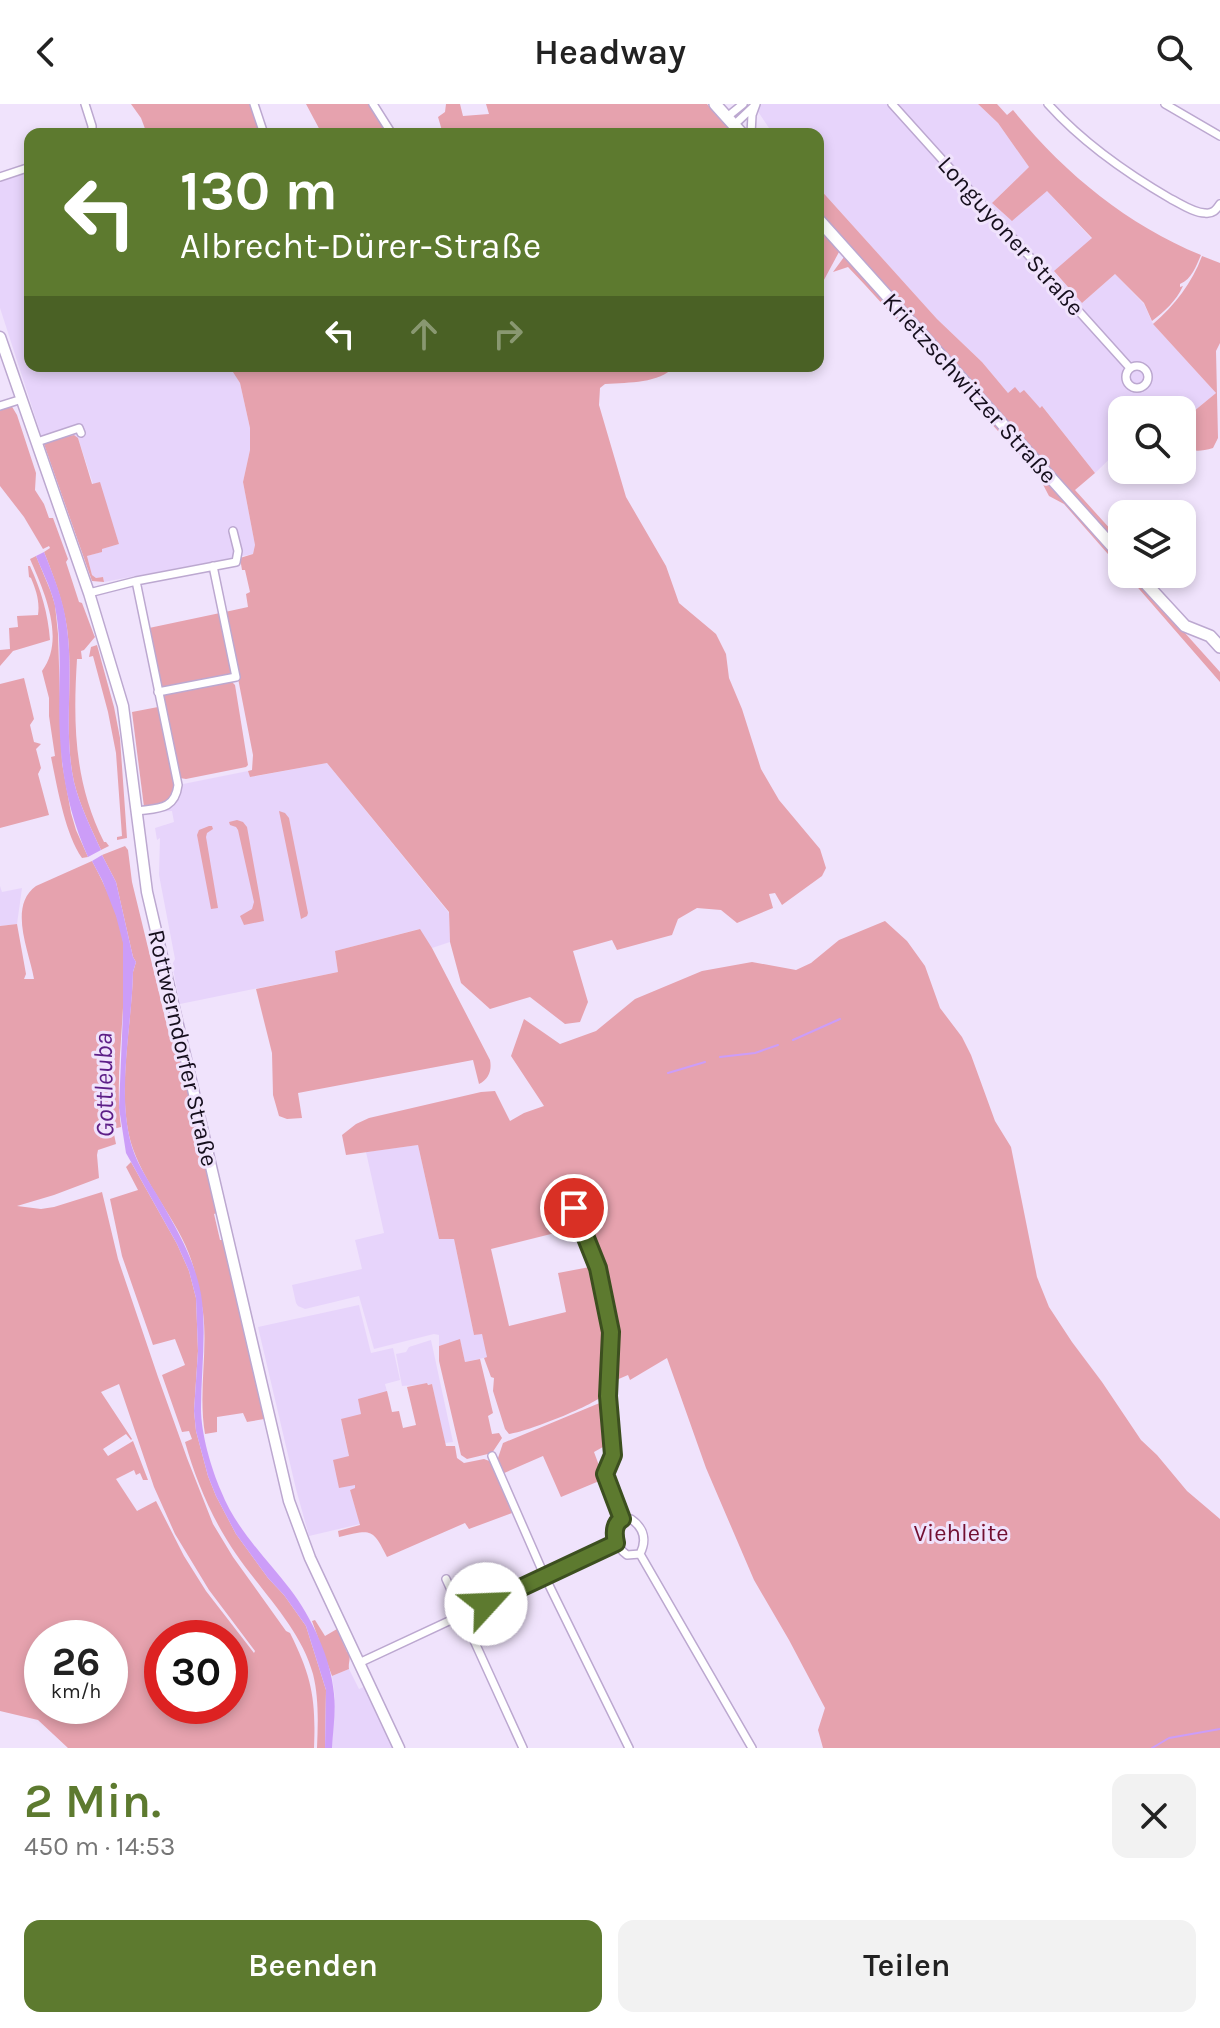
<!DOCTYPE html>
<html lang="de">
<head>
<meta charset="utf-8">
<style>
	:root { --surface:#fff; --page:#f2f2f2; --text:#222; --muted:#767676; --accent:#5d7a2f }
	body { margin:0; font-family:Karla,sans-serif; background:var(--page); color:var(--text); height:100vh; display:flex; flex-direction:column; font-size:30px; white-space:nowrap }
	* { box-sizing:border-box; margin:0 }
	p { font-size:26px; color:var(--muted) }
	.icon { flex:none; width:44px; height:44px; fill:none; stroke:currentColor; stroke-width:2; stroke-linecap:round; stroke-linejoin:round }
	.map { position:relative; height:1644px; overflow:hidden }
	.drawer { display:flex; flex-direction:column; background:var(--surface); flex:1 }
	.drawer>* { flex:none }
	.hud { position:absolute; left:24px; top:24px; width:800px; height:244px; border-radius:16px; box-shadow:0 4px 12px #0003; background:#5d7a2f; color:#fff; overflow:hidden }
	.buttons { position:absolute; left:1108px; top:292px; display:grid; gap:16px }
	.buttons a { display:grid; place-items:center; width:88px; height:88px; border-radius:16px; background:var(--surface); box-shadow:0 4px 12px #0003; font-size:40px }
	.speed { position:absolute; left:24px; top:1516px; display:flex; gap:16px; font-size:40px; font-weight:700; text-align:center }
	.speed>* { display:grid; place-content:center; width:104px; height:104px; border-radius:50%; background:var(--surface); box-shadow:0 4px 12px #0003; line-height:1 }
	.speed small { font-size:20px; font-weight:400 }
	.speed .limit { border:12px solid #d22; background:#fff; color:#111 }
	.pin { position:absolute; display:grid; place-items:center; width:68px; height:68px; color:#fff; margin:-34px; border:4px solid #fff; border-radius:50%; box-shadow:0 2px 8px #0007 }
	.me { position:absolute; width:88px; margin:-44px; rotate:65deg; stroke-linejoin:round; filter:drop-shadow(0 0 6px #0008) }
	.turn { display:flex; align-items:center; gap:28px; height:168px; padding:0 24px; font-size:36px }
	.turn .icon { width:104px; height:104px; stroke-width:2.5 }
	.turn b { display:block; font-size:56px; line-height:68px }
	.lanes { display:flex; align-items:center; height:76px; padding:0 24px; background:#0003; justify-content:center; gap:40px; direction:ltr }
	.lanes .off { opacity:.35 }
	.round { display:grid; place-items:center; flex:none; width:84px; height:84px; border-radius:16px; background:var(--page) }
	.overview { display:flex; align-items:center; justify-content:space-between; height:136px; padding:0 24px }
	h1 { font-size:48px; font-weight:600; line-height:60px; color:var(--accent) }
	.primary-button { display:flex; gap:16px; margin-top:auto; padding:16px 24px }
	.primary-button a { flex:1; height:92px; border-radius:16px; background:var(--accent); color:#fff; font-size:32px; font-weight:600; line-height:92px; text-align:center }
	.primary-button a+a { background:var(--page); color:var(--text) }
	header { display:flex; justify-content:space-between; align-items:center; height:104px; padding:0 24px; background:var(--surface); font-size:36px; font-weight:600 }
	.map>svg:first-child { display:block }
	.built { fill:#e7d4fb }
	.green { fill:#e6a2ae; fill-rule:evenodd }
	.water { fill:#cc9df8 }
	.lines { fill:none; stroke-linecap:round; stroke-linejoin:round }
	.stream { stroke:#cc9df8; stroke-width:2 }
	.street-casing { stroke:#bca8d0; stroke-width:10 }
	.secondary-casing { stroke:#bca8d0; stroke-width:13 }
	.primary-casing { stroke:#bca8d0; stroke-width:14 }
	.street { stroke:#fff; stroke-width:7 }
	.secondary { stroke:#fff; stroke-width:10 }
	.primary { stroke:#fff; stroke-width:11 }
	.route-casing { stroke:#3c4f1f; stroke-width:20 }
	.route { stroke:#5d7a2f; stroke-width:14 }
	.labels { text-anchor:middle; dominant-baseline:central; stroke-width:6; stroke-linejoin:round; paint-order:stroke }
	.street-label { font-size:24px; fill:#150e1c; stroke:#f0e3fc }
	.park-label { font-size:24px; fill:#720f31; stroke:#f0e3fc }
	.water-label { font-size:26px; font-style:italic; fill:#5d1e87; stroke:#f0e3fc }
</style>
</head>
<body>
<header><svg class="icon" aria-label="back" viewBox="0 0 24 24"><path d="M15 5l-7 7 7 7"/></svg>Headway<svg class="icon" aria-label="search" viewBox="0 0 24 24"><circle cx="10" cy="10" r="6"/><path d="M15 15l6 6"/></svg></header>
<div class="map">
<svg width="1220" height="1644" viewBox="0 0 1220 1644">
	<rect width="100%" height="100%" fill="#f0e3fc"/>
	<path class="built" d="M 753,0 L 978,0 L 998,19 L 1029,63 L 993,98 L 1047,87 L 1092,135 L 1054,168 L 1082,199 L 1115,170 L 1144,200 L 1153,220 L 1216,289 L 1182,317 L 1182,306 L 1122,306 L 1122,343 L 1095,369 L 1043,303 L 1041,304 L 1020,289 L 1008,289 L 982,258 L 937,215 L 818,83 L 818,30 L 773,30 Z
		M 30,68 L 30,262 L 232,262 L 231,265 L 240,279 L 250,324 L 250,346 L 243,378 L 255,441 L 253,450 L 104,478 L 103,473 L 96,474 L 92,471 L 87,452 L 101,448 L 101,445 L 119,440 L 99,379 L 93,380 L 78,334 L 48,337 L 44,340 L 0,204 L 0,78 Z
		M 327,659 L 449,809 L 450,838 L 432,844 L 419,825 L 335,847 L 338,868 L 180,900 L 173,865 L 173,859 L 175,855 L 159,771 L 160,734 L 157,736 L 155,724 L 174,718 L 172,707 L 151,708 L 150,702 L 166,698 L 175,682 L 183,680 L 248,667 L 251,673 Z
		M 0,782 L 2,788 L 22,784 L 17,820 L 0,822 Z
		M 418,1041 L 439,1135 L 454,1135 L 474,1231 L 482,1229 L 488,1253 L 465,1258 L 460,1236 L 439,1242 L 439,1231 L 434,1230 L 374,1245 L 359,1192 L 305,1205 L 298,1202 L 296,1199 L 292,1181 L 362,1165 L 355,1136 L 384,1129 L 366,1048 Z
		M 359,1201 L 371,1249 L 393,1244 L 400,1276 L 385,1280 L 391,1303 L 341,1316 L 356,1384 L 350,1386 L 360,1420 L 309,1432 L 296,1385 L 258,1223 Z
		M 431,1236 L 453,1338 L 445,1339 L 432,1280 L 402,1282 L 396,1250 L 406,1248 L 409,1243 Z
		M 349,1565 L 359,1585 L 366,1582 L 394,1644 L 332,1644 L 335,1593 L 332,1572 Z"/>
	<path class="green" d="M 131,0 L 250,0 L 260,30 L 147,30 L 141,14 Z
		M 306,0 L 371,0 L 389,30 L 322,30 Z
		M 446,0 L 460,0 L 463,12 L 489,10 L 486,0 L 707,0 L 734,30 L 443,30 L 438,13 L 445,8 Z
		M 978,0 L 997,0 L 1007,11 L 1013,6 C 1064,69 1126,120 1201,151 C 1196,162 1192,175 1180,180 L 1180,183 L 1183,182 C 1176,197 1165,207 1152,217 L 1144,199 L 1115,170 L 1082,199 L 1054,167 L 1092,134 L 1047,87 L 1012,117 L 992,99 L 1029,63 L 998,19 Z
		M 818,83 L 937,215 L 982,258 L 1008,289 L 1015,283 L 1020,289 L 1024,286 L 1040,304 L 1042,302 L 1095,369 L 1075,386 L 1122,438 L 1122,446 L 818,108 Z
		M 818,122 L 839,145 L 839,148 L 818,187 Z
		M 1202,152 L 1220,159 L 1220,239 L 1216,247 L 1218,334 L 1213,344 C 1186,352 1182,342 1182,317 L 1216,289 L 1153,220 C 1175,201 1192,179 1202,152 Z
		M 844,153 L 847,153 L 1122,459 L 1122,466 L 1064,400 L 1049,392 L 1038,371 L 865,181 L 848,163 L 833,168 Z
		M 232,262 L 676,262 C 657,280 631,278 605,280 L 600,284 L 599,301 L 626,393 L 666,462 L 679,499 L 716,530 L 726,550 L 729,574 L 742,605 L 761,665 L 779,696 L 820,745 L 826,764 L 822,772 L 782,801 L 775,789 L 769,790 L 773,804 L 737,819 L 721,806 L 697,804 L 678,815 L 672,831 L 617,846 L 612,836 L 573,847 L 588,898 L 580,918 L 565,920 L 530,893 L 490,905 L 461,879 L 450,838 L 449,808 L 327,659 L 250,673 L 248,667 L 252,666 L 253,651 L 225,508 L 248,503 L 246,490 L 250,488 L 245,466 L 242,466 L 240,454 L 253,450 L 255,441 L 243,378 L 250,346 L 250,324 L 240,279 L 231,265 Z
		M 11,301 L 17,311 L 36,369 L 35,386 L 44,400 L 49,414 L 53,414 L 68,455 L 66,458 L 79,498 L 82,499 L 94,531 L 95,533 L 84,546 L 81,547 L 82,555 L 77,555 C 73,620 74,678 104,738 L 106,738 L 109,742 L 101,746 C 91,724 80,702 74,678 C 63,627 74,575 67,524 C 63,497 54,473 44,448 L 50,444 L 49,442 L 43,445 L 24,413 L 0,382 L 0,305 Z
		M 74,331 L 78,334 L 92,380 L 100,378 L 119,440 L 102,445 L 102,448 L 87,452 L 92,471 L 96,474 L 103,473 L 104,478 L 92,477 L 44,340 L 48,337 Z
		M 36,452 L 51,488 L 55,501 L 58,530 L 62,659 L 71,709 L 76,726 L 88,753 L 82,754 C 65,730 57,682 51,653 L 55,652 L 49,612 L 49,594 L 42,567 C 66,535 44,487 30,455 Z
		M 28,462 L 30,462 C 41,486 48,509 50,536 L 13,547 L 0,562 L 0,546 L 10,545 L 9,524 L 18,523 L 17,512 L 38,511 C 40,497 36,486 31,474 L 29,473 Z
		M 1126,470 L 1132,470 L 1220,568 L 1220,578 Z
		M 220,509 L 232,564 L 230,572 L 161,585 L 149,524 Z
		M 97,541 L 114,603 L 120,634 L 127,734 L 117,736 L 117,733 L 122,732 L 116,649 L 108,608 L 93,552 L 89,553 L 91,543 Z
		M 24,574 L 34,615 L 30,621 L 34,638 L 41,640 L 36,645 L 41,664 L 38,670 L 49,711 L 0,724 L 0,580 Z
		M 231,577 L 235,581 L 248,661 L 246,663 L 186,675 L 180,674 L 178,672 L 162,589 Z
		M 158,603 L 175,682 L 172,694 L 166,698 L 144,703 L 132,608 Z
		M 279,707 L 285,709 L 289,714 L 308,809 L 307,812 L 301,815 Z
		M 237,716 L 243,718 L 247,723 L 264,817 L 244,821 L 240,812 L 252,805 L 254,798 L 238,726 L 236,723 L 230,721 L 229,718 Z
		M 209,722 L 212,722 L 213,725 L 207,729 L 206,733 L 218,804 L 211,805 L 197,731 L 199,726 Z
		M 125,742 L 128,746 L 132,778 L 169,930 L 176,934 L 217,1109 L 214,1110 L 220,1136 L 223,1136 L 264,1315 L 247,1318 L 243,1309 L 217,1313 L 217,1328 L 205,1330 C 198,1289 208,1248 203,1208 C 201,1194 197,1179 194,1165 C 183,1122 148,1087 133,1045 C 115,994 132,922 133,868 L 136,858 L 133,853 L 116,778 L 102,751 Z
		M 92,757 C 105,781 118,809 123,837 C 125,851 124,867 124,881 C 123,927 115,978 121,1023 L 113,1025 L 116,1040 L 98,1046 L 97,1051 L 99,1074 L 54,1091 L 17,1102 L 41,1105 L 54,1103 L 102,1088 L 118,1155 L 158,1273 L 187,1354 L 213,1420 L 233,1453 L 286,1527 L 290,1529 C 312,1573 316,1595 314,1644 L 68,1644 L 38,1616 L 0,1607 L 0,822 L 17,820 L 26,870 L 24,875 L 34,875 C 29,847 8,802 36,782 ZM 119,1280 L 154,1383 L 175,1430 L 209,1486 L 255,1547 L 254,1549 L 206,1487 L 184,1452 L 156,1397 L 137,1407 L 116,1375 L 134,1366 L 136,1371 L 140,1369 L 143,1376 L 148,1376 L 133,1337 L 108,1352 L 103,1345 L 126,1330 L 131,1336 L 132,1335 L 101,1288 ZM 42,1534 L 110,1534 L 110,1602 L 42,1602 ZM 162,1534 L 230,1534 L 230,1602 L 162,1602 Z
		M 885,817 L 907,837 L 925,862 L 940,904 L 962,933 L 971,951 L 995,1017 L 1011,1043 L 1037,1173 L 1049,1203 L 1072,1238 L 1102,1278 L 1141,1336 L 1157,1351 L 1187,1387 L 1220,1415 L 1220,1644 L 823,1644 L 818,1626 L 825,1604 L 789,1536 L 754,1476 L 706,1364 L 667,1254 L 630,1276 L 628,1271 L 614,1277 L 613,1287 L 611,1288 C 612,1264 615,1237 612,1212 C 607,1181 592,1152 579,1123 L 491,1145 L 509,1222 L 566,1208 L 558,1169 L 595,1162 L 609,1229 L 606,1289 C 596,1301 526,1328 509,1330 L 505,1325 L 493,1287 L 494,1274 L 491,1273 L 484,1254 L 487,1253 L 482,1230 L 474,1231 L 454,1135 L 439,1135 L 418,1041 L 346,1051 L 342,1031 L 356,1020 L 369,1014 L 481,988 L 495,987 L 510,1017 L 524,1009 L 544,1002 L 511,952 L 524,915 L 560,940 L 596,927 L 635,895 L 702,867 L 752,858 L 796,866 L 811,859 L 839,836 Z
		M 420,825 L 432,844 L 490,956 C 492,966 489,975 479,980 L 473,956 L 298,989 L 302,1014 L 287,1015 L 279,1012 L 273,991 L 272,949 L 256,885 L 338,868 L 335,847 Z
		M 131,1058 L 177,1140 L 189,1167 L 196,1194 L 198,1247 L 194,1307 L 196,1327 L 208,1372 L 216,1392 L 236,1430 L 268,1474 L 284,1491 L 306,1522 L 326,1586 L 325,1644 L 317,1644 C 318,1620 319,1594 313,1570 C 301,1525 262,1488 236,1450 C 213,1417 196,1377 185,1338 L 192,1335 L 189,1327 L 182,1328 L 162,1271 L 185,1261 L 175,1235 L 153,1241 L 122,1152 L 110,1095 L 138,1086 L 126,1063 Z
		M 460,1235 L 465,1258 L 480,1255 L 493,1309 L 488,1312 L 492,1330 L 499,1329 L 502,1334 L 492,1349 L 467,1355 L 461,1351 L 439,1257 L 439,1242 Z
		M 427,1279 L 428,1281 L 432,1280 L 446,1342 L 455,1342 L 457,1354 L 464,1359 L 484,1355 L 492,1358 L 512,1409 L 469,1425 L 465,1419 L 387,1453 C 372,1423 371,1426 339,1433 L 338,1427 L 360,1421 L 350,1386 L 355,1384 L 355,1381 L 339,1384 L 333,1356 L 349,1352 L 341,1315 L 361,1310 L 358,1295 L 387,1287 L 392,1308 L 399,1307 L 403,1324 L 416,1321 L 407,1283 Z
		M 602,1298 L 606,1300 L 610,1339 L 594,1348 L 604,1375 L 561,1393 L 543,1352 L 502,1370 L 497,1357 L 503,1339 Z
		M 315,1516 L 325,1532 L 337,1525 L 347,1548 L 349,1548 C 351,1555 348,1559 349,1565 L 332,1572 L 312,1517 Z"/>
	<path class="water" d="M 44,448 C 54,473 64,497 67,524 C 74,575 63,627 74,678 C 80,702 91,724 101,746 L 88,753 C 71,715 62,675 60,633 C 57,589 64,542 54,498 C 50,482 42,467 36,452 Z
		M 102,751 L 116,778 L 133,853 L 136,858 L 133,868 C 132,924 116,988 132,1043 C 138,1062 150,1079 160,1096 C 177,1125 195,1157 201,1190 C 207,1228 201,1267 201,1305 C 201,1329 211,1364 221,1387 C 236,1425 265,1453 290,1485 C 312,1514 331,1554 334,1590 C 336,1607 333,1626 332,1644 L 325,1644 L 326,1586 L 306,1522 L 284,1491 L 268,1474 L 236,1430 L 216,1392 L 208,1372 L 196,1327 L 194,1307 L 198,1247 L 196,1194 L 189,1167 L 177,1140 L 126,1049 L 119,1004 L 123,908 L 123,839 L 116,812 L 102,776 L 92,757 Z"/>
	<g class="lines">
		<path class="stream" d="M 793,936 L 840,915
			M 720,953 L 755,949 L 778,941
			M 668,969 L 705,958
			M 1152,1644 L 1169,1634 L 1220,1625"/>
		<g class="street-casing">
			<path id="street" d="M 85,0 L 92,22 L 92,30
				M 254,0 L 264,30
				M 373,0 L 392,30
				M 892,0 L 1130,264
				M 1048,0 C 1083,39 1126,69 1171,95 C 1181,100 1194,109 1205,109 C 1213,110 1216,106 1220,100
				M 1165,0 L 1220,32
				M 727,13 L 743,0
				M 734,21 L 753,3
				M 751,30 L 752,11 L 756,0
				M 0,73 L 30,63
				M1126 273a11 11 0 1 1 22 0a11 11 0 1 1-22 0Z
				M 0,302 L 22,295
				M 37,338 L 79,324 L 81,329
				M 136,477 L 178,681 C 175,706 158,704 137,707
				M 89,489 L 136,477 L 236,458 L 238,447 L 233,427
				M 158,588 L 236,573 L 213,462
				M 574,1104 L 598,1164 L 611,1228 L 608,1292 L 613,1351 L 605,1370 L 622,1415
				M 492,1352 L 545,1473 L 629,1644
				M 622,1415 L 631,1415 C 644,1424 647,1436 640,1450 L 627,1451 C 615,1442 609,1426 622,1415 Z
				M 640,1450 L 752,1644
				M 446,1475 L 523,1644
				M 359,1559 L 616,1439"/>
		</g>
		<g class="secondary-casing">
			<path id="secondary" d="M 0,233 L 89,489 L 123,602 L 147,788 L 289,1397 L 310,1454 L 399,1644"/>
		</g>
		<g class="primary-casing">
			<path id="primary" d="M 715,0 L 742,30
				M 818,115 L 1122,453
				M 1137,470 L 1185,522 L 1210,532 L 1220,543"/>
		</g>
		<use href="#street" class="street"/>
		<use href="#secondary" class="secondary"/>
		<use href="#primary" class="primary"/>
	</g>
	<g class="lines">
		<g class="route-casing">
			<path id="route" d="M 486,1500 L 616,1439 C 614,1430 613,1420 622,1415 L 605,1370 L 613,1351 L 608,1292 L 611,1228 L 598,1164 L 574,1104"/>
		</g>
		<use href="#route" class="route"/>
	</g>
	<g class="labels">
		<g class="street-label">
			<text transform="translate(1011 132) rotate(48)">Longuyoner Straße</text>
			<text transform="translate(970 284) rotate(48)">Krietzschwitzer Straße</text>
			<text transform="translate(183 944) rotate(77)">Rottwerndorfer Straße</text>
		</g>
		<g class="park-label">
			<text x="961" y="1429">Viehleite</text>
		</g>
		<g class="water-label">
			<text transform="translate(104 981) rotate(-91)">Gottleuba</text>
		</g>
	</g>
</svg>
<div class="buttons">
<a><svg class="icon" aria-label="search" viewBox="0 0 24 24"><circle cx="10" cy="10" r="6"/><path d="M15 15l6 6"/></svg></a>
<a><svg class="icon" aria-label="layers" viewBox="0 0 24 24"><path d="M12 4l9 5-9 5-9-5zM3 14l9 5 9-5"/></svg></a>
</div>
<div class="speed"><div>26<small>km/h</small></div><div class="limit">30</div></div>
<div class="pin" style="left:574px;top:1104px;background:#d93025"><svg class="icon" aria-label="arrive" viewBox="0 0 24 24"><path d="M6 21V4h12l-3 4 3 4H6"/></svg></div>
<svg class="me" style="left:486px;top:1500px" viewBox="-20 -20 40 40"><circle r="19" fill="#fff"/><path d="M0-13L10 11 0 6-10 11z" fill="#5d7a2f"/></svg>
<div class="hud">
<div class="turn"><svg class="icon" aria-label="left" viewBox="0 0 24 24"><path d="M17 20v-9H6M10 6l-5 5 5 5"/></svg><div><b>130 m</b>Albrecht-Dürer-Straße</div></div>
<div class="lanes"><svg class="icon" aria-label="left" viewBox="0 0 24 24"><path d="M17 20v-9H6M10 6l-5 5 5 5"/></svg><svg class="icon off" aria-label="ahead" viewBox="0 0 24 24"><path d="M12 20V5M6 11l6-6 6 6"/></svg><svg class="icon off" aria-label="right" viewBox="0 0 24 24"><path d="M7 20v-9h11M14 6l5 5-5 5"/></svg></div>
</div>
</div>
<section class="drawer">
<div class="overview"><div><h1>2 Min.</h1><p>450 m · 14:53</p></div><a class="round"><svg class="icon" aria-label="close" viewBox="0 0 24 24"><path d="M6 6l12 12M18 6L6 18"/></svg></a></div>
<div class="primary-button"><a>Beenden</a><a>Teilen</a></div>
</section>
</body>
</html>
